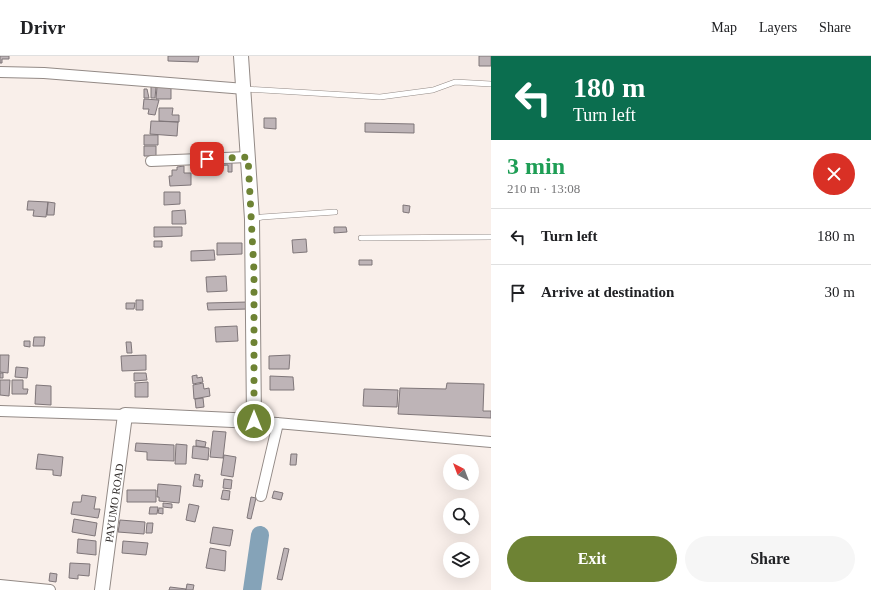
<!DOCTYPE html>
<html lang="en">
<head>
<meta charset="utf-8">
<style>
	:root { --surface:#fff; --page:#f6f6f6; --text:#202124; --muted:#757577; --line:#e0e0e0; --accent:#6e8334 }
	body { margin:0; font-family:Georgia,serif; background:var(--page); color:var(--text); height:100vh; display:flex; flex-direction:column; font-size:15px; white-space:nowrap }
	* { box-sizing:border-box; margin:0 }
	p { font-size:13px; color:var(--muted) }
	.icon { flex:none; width:22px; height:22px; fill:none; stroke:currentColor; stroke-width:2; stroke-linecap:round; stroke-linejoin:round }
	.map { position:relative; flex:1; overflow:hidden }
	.details { display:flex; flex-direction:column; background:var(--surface); width:380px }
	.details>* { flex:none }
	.guide { background:#0b6e4f; color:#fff; overflow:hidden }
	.needle { width:26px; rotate:318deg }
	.tools { position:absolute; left:443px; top:398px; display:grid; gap:8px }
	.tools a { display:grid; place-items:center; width:36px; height:36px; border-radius:50%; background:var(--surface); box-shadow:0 4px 16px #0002; font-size:20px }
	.pin { position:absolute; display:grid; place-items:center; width:34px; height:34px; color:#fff; margin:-17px; border-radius:8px; box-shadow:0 2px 6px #0006 }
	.me { position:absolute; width:44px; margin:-22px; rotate:0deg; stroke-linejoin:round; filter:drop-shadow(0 0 3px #0008) }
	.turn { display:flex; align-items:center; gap:14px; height:84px; padding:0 16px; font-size:18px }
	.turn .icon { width:52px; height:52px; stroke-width:2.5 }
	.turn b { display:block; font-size:28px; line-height:34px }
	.round { display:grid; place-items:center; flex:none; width:42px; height:42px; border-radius:21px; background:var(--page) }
	.overview { display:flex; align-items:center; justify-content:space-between; height:68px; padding:0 16px }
	h1 { font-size:24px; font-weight:700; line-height:30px; color:#1e9e55 }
	.action { display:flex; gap:8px; margin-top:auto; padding:8px 16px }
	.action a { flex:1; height:46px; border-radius:24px; background:var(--accent); color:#fff; font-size:16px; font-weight:700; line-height:46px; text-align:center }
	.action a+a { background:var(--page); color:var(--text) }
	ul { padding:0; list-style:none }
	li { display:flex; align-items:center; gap:12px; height:56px; padding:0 16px; border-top:1px solid var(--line) }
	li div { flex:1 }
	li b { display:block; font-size:15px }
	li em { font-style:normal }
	header { display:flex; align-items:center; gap:24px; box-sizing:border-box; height:56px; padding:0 20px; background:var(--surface); border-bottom:1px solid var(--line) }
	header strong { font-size:19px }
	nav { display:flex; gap:22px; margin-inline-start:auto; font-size:14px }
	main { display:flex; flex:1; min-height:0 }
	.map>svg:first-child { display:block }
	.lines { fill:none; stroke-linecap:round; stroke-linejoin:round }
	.river { stroke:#85a3b8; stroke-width:18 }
	.building { fill:#beb4b7; stroke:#7f7679 }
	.lane-casing { stroke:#938a86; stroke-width:6 }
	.street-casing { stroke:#938a86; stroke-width:12 }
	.secondary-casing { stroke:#938a86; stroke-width:16 }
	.lane { stroke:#fff; stroke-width:5 }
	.street { stroke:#fff; stroke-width:10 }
	.secondary { stroke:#fff; stroke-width:14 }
	.route { stroke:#6e8334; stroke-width:7; stroke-dasharray:0 12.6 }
	.labels { text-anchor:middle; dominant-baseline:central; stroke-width:3; stroke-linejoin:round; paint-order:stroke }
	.street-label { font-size:11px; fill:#2f2b29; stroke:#fff }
</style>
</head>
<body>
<header>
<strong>Drivr</strong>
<nav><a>Map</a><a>Layers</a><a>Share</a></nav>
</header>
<main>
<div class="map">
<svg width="491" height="534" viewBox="0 0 491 534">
	<rect width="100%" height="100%" fill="#f9efea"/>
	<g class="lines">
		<path class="river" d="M 252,534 L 260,479"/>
	</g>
	<path class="building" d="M 0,0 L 9,0 L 9,3 L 2,3 L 2,7 L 0,7 Z
		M 168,0 L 199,0 L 198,6 L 168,5 Z
		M 479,0 L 491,0 L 491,10 L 479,10 Z
		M 151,30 L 156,31 L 155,42 L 151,42 Z
		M 157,31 L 171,31 L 171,43 L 156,43 Z
		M 144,33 L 147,33 L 149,42 L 144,42 Z
		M 144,43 L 159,44 L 155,59 L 148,58 L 149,53 L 143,53 Z
		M 159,52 L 173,52 L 172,59 L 179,59 L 179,66 L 159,65 Z
		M 264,62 L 276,62 L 276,73 L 264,72 Z
		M 151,65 L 178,66 L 177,80 L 150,78 Z
		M 365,67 L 414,68 L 414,77 L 365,76 Z
		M 144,79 L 158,79 L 158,89 L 144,89 Z
		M 144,90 L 156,90 L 156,100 L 144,100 Z
		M 232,106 L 232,116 L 228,116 L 228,109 L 212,110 L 212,107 Z
		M 184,110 L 184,117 L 191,117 L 191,129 L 170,130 L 169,120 L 172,120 L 172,114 L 177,114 L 177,111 Z
		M 164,136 L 180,136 L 180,148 L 164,149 Z
		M 28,145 L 48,146 L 46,161 L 33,160 L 34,154 L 27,154 Z
		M 48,146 L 55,147 L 54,159 L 47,159 Z
		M 403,149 L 410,150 L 409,157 L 403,156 Z
		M 185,154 L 186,168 L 172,168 L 172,155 Z
		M 154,171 L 182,171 L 182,180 L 154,181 Z
		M 334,171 L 346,171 L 347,176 L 334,177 Z
		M 306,183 L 307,196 L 293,197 L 292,184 Z
		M 154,185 L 162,185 L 162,191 L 154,191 Z
		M 217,187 L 242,187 L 242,198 L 217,199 Z
		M 214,194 L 215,204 L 191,205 L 191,195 Z
		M 359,204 L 372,204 L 372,209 L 359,209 Z
		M 226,220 L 227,235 L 207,236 L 206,221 Z
		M 136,244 L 143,244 L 143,254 L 136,254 Z
		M 248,246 L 248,253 L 208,254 L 207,247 Z
		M 126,247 L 135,247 L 134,253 L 126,253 Z
		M 237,270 L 238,285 L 216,286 L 215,271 Z
		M 34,281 L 45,281 L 44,290 L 33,290 Z
		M 24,285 L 30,285 L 30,291 L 24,290 Z
		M 126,286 L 131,286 L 132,297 L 127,297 Z
		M 0,299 L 9,299 L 8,317 L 0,316 Z
		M 146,299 L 146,314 L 122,315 L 121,300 Z
		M 290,299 L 289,313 L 269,313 L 269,300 Z
		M 16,311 L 28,312 L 27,322 L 15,321 Z
		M 0,317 L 3,317 L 3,322 L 0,322 Z
		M 134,317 L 146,317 L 147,324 L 134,325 Z
		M 197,319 L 197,322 L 202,321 L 203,326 L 193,328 L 192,320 Z
		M 270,320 L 293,321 L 294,334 L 270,334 Z
		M 0,324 L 10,324 L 9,340 L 0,339 Z
		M 12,324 L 23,324 L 23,333 L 28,333 L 27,338 L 12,338 Z
		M 148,326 L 148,341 L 135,341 L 135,327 Z
		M 203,327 L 204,333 L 209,332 L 210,340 L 194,343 L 193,329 Z
		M 447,327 L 484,328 L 483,355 L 491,355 L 491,362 L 398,358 L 400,332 L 446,333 Z
		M 36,329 L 51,330 L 51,349 L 35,348 Z
		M 364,333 L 398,334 L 397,351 L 363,350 Z
		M 203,342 L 204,351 L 196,352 L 195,343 Z
		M 213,375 L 226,376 L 223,402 L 210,401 Z
		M 196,384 L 206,386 L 205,391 L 196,390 Z
		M 136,387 L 174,389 L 174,405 L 147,404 L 147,396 L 135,395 Z
		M 176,388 L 187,389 L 186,408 L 175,408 Z
		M 193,390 L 209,392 L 208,404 L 192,402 Z
		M 38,398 L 63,401 L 61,420 L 53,419 L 53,414 L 36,413 Z
		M 291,398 L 297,398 L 296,409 L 290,409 Z
		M 224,399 L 236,401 L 233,421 L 221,419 Z
		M 195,418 L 200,419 L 199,424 L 203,424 L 202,431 L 193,430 Z
		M 224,423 L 232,424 L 231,433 L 223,432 Z
		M 158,428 L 181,430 L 179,447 L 159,445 L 159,441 L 157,441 Z
		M 127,434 L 156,434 L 156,446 L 127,446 Z
		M 223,434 L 230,435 L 229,444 L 221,443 Z
		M 274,435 L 283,437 L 281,444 L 272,442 Z
		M 82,439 L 96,441 L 94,453 L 100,453 L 98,462 L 71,458 L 73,446 L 81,446 Z
		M 251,441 L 256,442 L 251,463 L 247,462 Z
		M 163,447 L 172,448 L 172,452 L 163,451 Z
		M 189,448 L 199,450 L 195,466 L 186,464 Z
		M 150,451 L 158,451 L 157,458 L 149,458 Z
		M 159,452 L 163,452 L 163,458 L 158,457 Z
		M 74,463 L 97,467 L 95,480 L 72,476 Z
		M 120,464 L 145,466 L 144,478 L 118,476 Z
		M 147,467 L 153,467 L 152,477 L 146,477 Z
		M 213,471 L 233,474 L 230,490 L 210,487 Z
		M 78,483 L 96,485 L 96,499 L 77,497 Z
		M 123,485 L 148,487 L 146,499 L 122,497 Z
		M 210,492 L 226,495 L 225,515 L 206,512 Z
		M 284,492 L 289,493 L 282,524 L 277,523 Z
		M 70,507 L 90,508 L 89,520 L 78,519 L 78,523 L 69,522 Z
		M 50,517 L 57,518 L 56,526 L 49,525 Z
		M 187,528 L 194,529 L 193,534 L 186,534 Z
		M 170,531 L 186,533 L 185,534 L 169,534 Z"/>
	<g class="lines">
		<g class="lane-casing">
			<path id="lane" d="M 245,33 L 380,41 L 433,34 L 455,26 L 491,28
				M 253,163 L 262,161 L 335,156
				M 361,182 L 491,181"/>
		</g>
		<g class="street-casing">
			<path id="street" d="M 0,16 L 44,17 L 245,33
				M 151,105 L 248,101
				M 0,355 L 125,359
				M 254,365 L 491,386
				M 261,440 L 278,367
				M 0,529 L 50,534"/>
		</g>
		<g class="secondary-casing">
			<path id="secondary" d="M 102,534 L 125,359 L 254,365 L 252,163 L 241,0"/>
		</g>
		<use href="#lane" class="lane"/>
		<use href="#street" class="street"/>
		<use href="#secondary" class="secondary"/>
	</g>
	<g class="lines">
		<path class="route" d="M 207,103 L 248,101 L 254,216 L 254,365"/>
	</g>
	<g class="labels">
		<g class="street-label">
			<text transform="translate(114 447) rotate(-82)">PAYUMO ROAD</text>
		</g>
	</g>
</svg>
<div class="tools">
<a><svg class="needle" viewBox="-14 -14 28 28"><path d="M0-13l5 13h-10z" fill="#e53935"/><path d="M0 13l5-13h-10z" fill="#757577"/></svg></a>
<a><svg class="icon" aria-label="search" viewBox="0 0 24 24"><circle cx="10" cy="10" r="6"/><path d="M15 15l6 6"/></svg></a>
<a><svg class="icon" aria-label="layers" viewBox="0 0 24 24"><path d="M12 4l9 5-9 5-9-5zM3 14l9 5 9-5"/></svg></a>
</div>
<div class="pin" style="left:207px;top:103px;background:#d93025"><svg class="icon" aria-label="arrive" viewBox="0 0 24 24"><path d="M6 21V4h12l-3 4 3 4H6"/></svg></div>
<svg class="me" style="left:254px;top:365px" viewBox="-20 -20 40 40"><circle r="17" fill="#6e8334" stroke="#fff" stroke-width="3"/><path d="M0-11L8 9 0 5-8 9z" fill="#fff"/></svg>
</div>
<section class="details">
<div class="guide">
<div class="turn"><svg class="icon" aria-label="left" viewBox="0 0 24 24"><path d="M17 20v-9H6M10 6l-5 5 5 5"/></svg><div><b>180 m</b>Turn left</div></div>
</div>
<div class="overview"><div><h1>3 min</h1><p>210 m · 13:08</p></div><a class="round" style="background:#d93025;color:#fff"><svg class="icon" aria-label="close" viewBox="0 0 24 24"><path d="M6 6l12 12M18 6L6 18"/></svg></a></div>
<ul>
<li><svg class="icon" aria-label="left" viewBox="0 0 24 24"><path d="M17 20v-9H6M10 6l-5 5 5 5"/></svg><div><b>Turn left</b></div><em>180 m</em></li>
<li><svg class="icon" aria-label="arrive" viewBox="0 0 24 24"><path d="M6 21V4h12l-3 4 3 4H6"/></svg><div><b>Arrive at destination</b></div><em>30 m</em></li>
</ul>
<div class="action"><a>Exit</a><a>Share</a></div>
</section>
</main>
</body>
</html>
